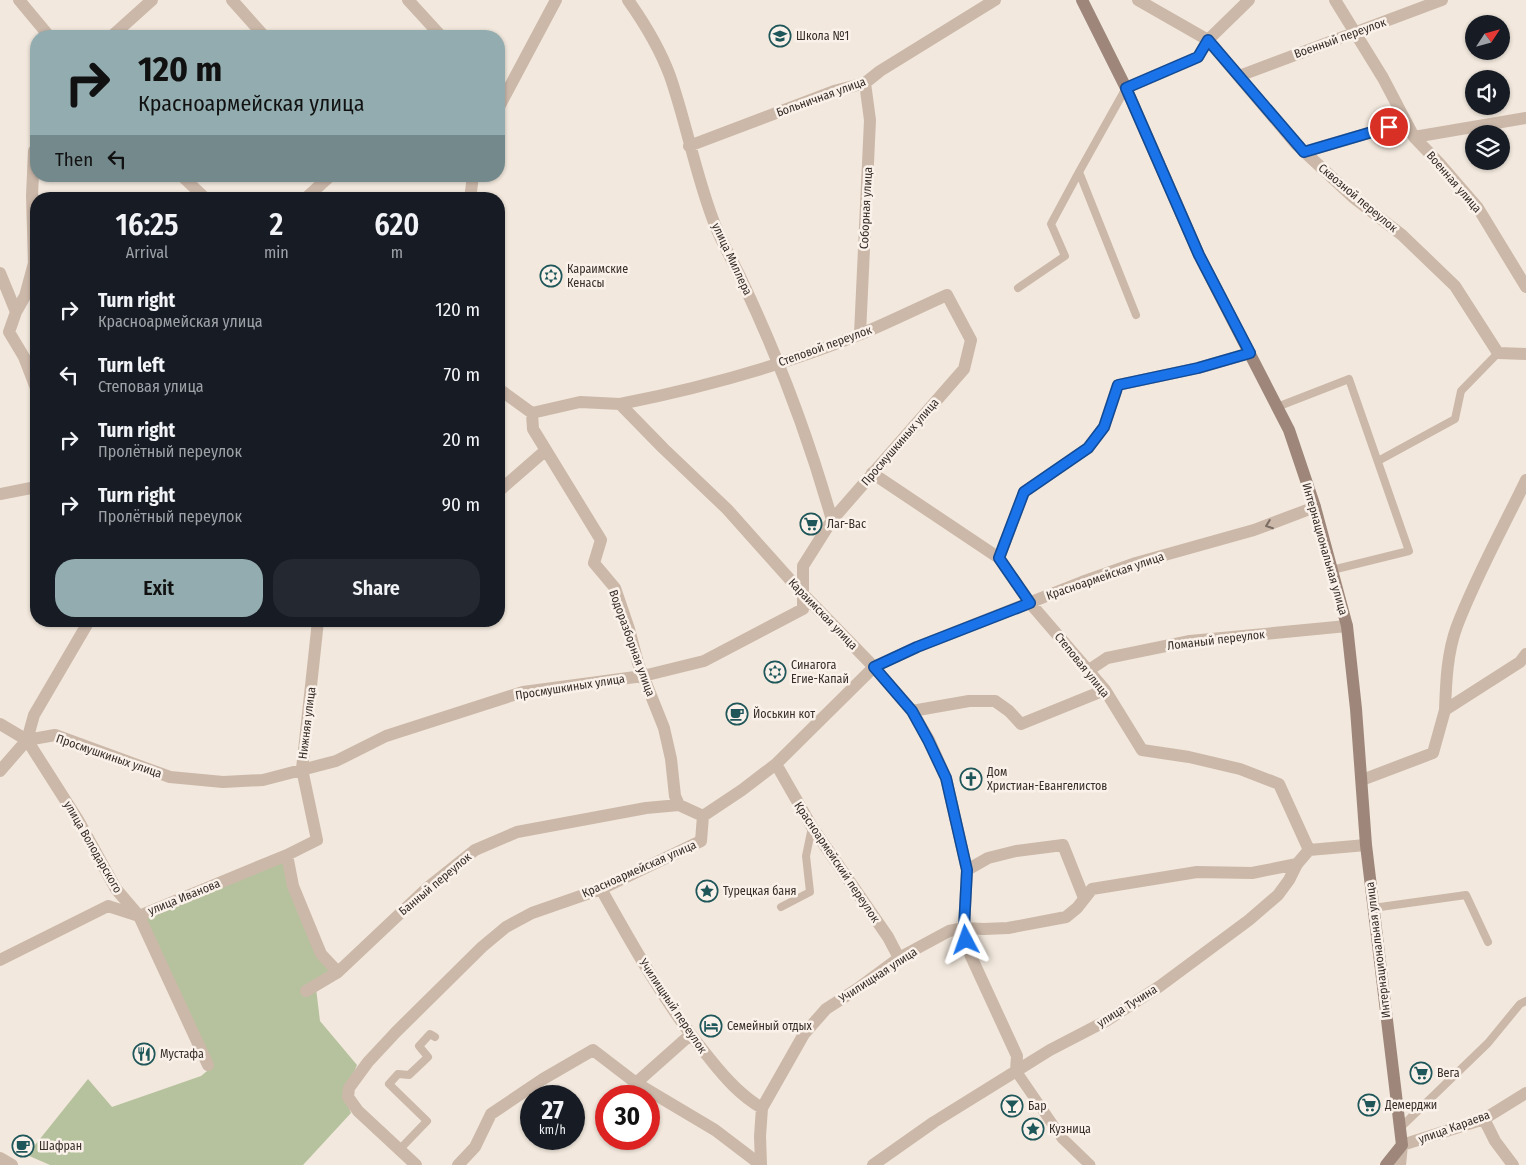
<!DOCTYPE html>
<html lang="en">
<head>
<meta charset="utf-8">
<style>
	:root { --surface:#171b24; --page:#242831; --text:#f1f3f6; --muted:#9ea1a6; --accent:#92acaf }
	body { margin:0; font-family:"Fira Sans Condensed",sans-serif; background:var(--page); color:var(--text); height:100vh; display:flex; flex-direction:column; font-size:19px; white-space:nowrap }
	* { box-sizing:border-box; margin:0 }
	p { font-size:16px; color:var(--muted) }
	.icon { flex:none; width:28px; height:28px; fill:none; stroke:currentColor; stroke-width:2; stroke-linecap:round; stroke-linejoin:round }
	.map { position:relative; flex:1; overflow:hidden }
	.drawer { position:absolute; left:30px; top:192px; width:475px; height:435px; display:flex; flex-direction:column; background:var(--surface); border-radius:20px; box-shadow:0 1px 4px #0004 }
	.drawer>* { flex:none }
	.hud { position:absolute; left:30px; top:30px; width:475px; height:152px; border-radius:20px; box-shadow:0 1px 4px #0004; background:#92acaf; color:#111; overflow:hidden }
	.needle { width:32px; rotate:54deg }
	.controls { position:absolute; left:1465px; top:15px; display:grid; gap:10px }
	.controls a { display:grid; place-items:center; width:45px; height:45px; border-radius:50%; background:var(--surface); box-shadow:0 1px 4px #0004; font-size:25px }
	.speed { position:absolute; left:520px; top:1085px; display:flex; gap:10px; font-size:25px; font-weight:700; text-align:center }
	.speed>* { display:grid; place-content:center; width:65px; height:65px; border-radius:50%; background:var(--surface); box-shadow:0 1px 4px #0004; line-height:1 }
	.speed small { font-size:12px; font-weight:400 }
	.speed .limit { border:8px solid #d22; background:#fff; color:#111 }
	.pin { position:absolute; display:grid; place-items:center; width:42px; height:42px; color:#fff; margin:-21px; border:2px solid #fff; border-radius:50%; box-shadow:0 1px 5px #0007 }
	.me { position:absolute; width:55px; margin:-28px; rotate:356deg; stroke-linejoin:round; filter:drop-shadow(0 0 4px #0008) }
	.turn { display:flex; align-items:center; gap:18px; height:105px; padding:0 25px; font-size:22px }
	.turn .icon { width:65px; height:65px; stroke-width:2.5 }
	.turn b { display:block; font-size:35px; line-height:42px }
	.then { display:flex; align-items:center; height:48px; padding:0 25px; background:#0003; gap:10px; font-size:19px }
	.eta { display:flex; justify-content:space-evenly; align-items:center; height:85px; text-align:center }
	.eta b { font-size:30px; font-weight:600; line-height:35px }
	.action { display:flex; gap:10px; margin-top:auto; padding:10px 25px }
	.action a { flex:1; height:58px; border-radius:20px; background:var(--accent); color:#111; font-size:20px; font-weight:600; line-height:58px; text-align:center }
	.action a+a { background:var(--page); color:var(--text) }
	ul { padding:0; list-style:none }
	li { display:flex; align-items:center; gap:15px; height:65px; padding:0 25px }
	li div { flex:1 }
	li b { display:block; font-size:19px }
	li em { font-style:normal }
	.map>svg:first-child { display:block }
	.green { fill:#b6c29d }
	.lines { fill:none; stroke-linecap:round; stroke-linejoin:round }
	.service { stroke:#cbb8a9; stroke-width:8 }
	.pedestrian { stroke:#cbb8a9; stroke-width:11 }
	.minor { stroke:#cbb8a9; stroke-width:12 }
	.tertiary { stroke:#cbb8a9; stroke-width:12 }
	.secondary { stroke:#9e877a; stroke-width:12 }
	.oneway { stroke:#7a6c63 }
	.route-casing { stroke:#114b97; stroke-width:12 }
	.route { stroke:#1a73e8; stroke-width:9 }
	.labels { text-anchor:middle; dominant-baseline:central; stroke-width:5; stroke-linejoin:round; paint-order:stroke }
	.poi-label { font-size:12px; fill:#382d29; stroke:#faf2ea; text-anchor:start }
	.street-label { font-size:12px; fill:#382d29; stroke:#faf2ea }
</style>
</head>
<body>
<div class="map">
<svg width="1526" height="1165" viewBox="0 0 1526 1165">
	<rect width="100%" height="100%" fill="#f2e8dd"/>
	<path class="green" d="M 282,859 L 335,976 L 316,988 L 320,1021 L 357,1065 L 344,1095 L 351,1113 L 303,1165 L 50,1165 L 27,1155 L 88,1079 L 112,1107 L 201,1076 L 212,1067 L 142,917 Z"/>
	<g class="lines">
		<path class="service" d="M 1126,88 L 1079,172 L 1136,315
			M 1018,288 L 1065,256 L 1051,224 L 1079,172
			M 1277,407 L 1349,379 L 1409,551 L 1332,570
			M 1378,461 L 1455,419 L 1461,391 L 1498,353
			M 781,907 L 810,892 L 806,856 L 812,827
			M 1373,908 L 1466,895 L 1488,942
			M 1400,1128 L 1488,1043 L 1520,1004 L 1526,1001
			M 399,1150 L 427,1121 L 389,1084 L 398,1074 L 409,1075 L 428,1057 L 419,1046 L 430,1034 L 435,1037"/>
		<path class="pedestrian" d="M 1016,1071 L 1062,1138 L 1090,1165"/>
		<path class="minor" d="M 19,0 L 49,36
			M 232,0 L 264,36
			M 408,0 L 441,36
			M 628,0 C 645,24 660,49 670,76 C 687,125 696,177 715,225 C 723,245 734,263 743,283 C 779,359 809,439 832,520
			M 1138,0 L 1208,40 L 1296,144 L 1354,198 L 1402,235 L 1455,286 L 1498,353 L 1526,354
			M 1335,0 L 1383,78 L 1414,137 L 1439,163 L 1478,208 L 1526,287
			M 112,36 L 152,0
			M 1239,76 L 1442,0
			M 1126,88 L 1198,57 L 1208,40 L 1249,0
			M 499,107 L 556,0
			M 1414,137 L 1526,118
			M 689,146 L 834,91 L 865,83 L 880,71 L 995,0
			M 1304,152 L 1406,122
			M 182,176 L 206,199
			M 305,199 L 330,176
			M 470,199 L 473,176
			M 0,273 L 16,312 L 9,332 L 24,357 L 36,388
			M 16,312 L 25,296 L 34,263 L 32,196 L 34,151 L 36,148
			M 860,334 L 870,120 L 865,83
			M 499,389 L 532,413 L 580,402 L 620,404 L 663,448 L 727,509 L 803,594 L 874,667 L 912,711 L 929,740 L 946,778 L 967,870 L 964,928 L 969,952 L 1017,1056 L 1016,1071
			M 532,413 L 533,429 L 601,540 L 594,563 L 615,588 L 629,629 L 638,663 L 664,728 L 671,759 L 675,796 L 679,805
			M 872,473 L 999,558 L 1030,603 L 1105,690 L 1142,750 L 1189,757 L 1240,769 L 1279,784 L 1309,850
			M 499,491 L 546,450
			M 0,494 L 36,487
			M 999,558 L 1024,492 L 1088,448 L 1104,427 L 1118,385 L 1198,368 L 1250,353
			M 318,621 L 302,769 L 317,840 L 287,855 L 293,886 L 321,954 L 338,972
			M 1089,670 L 1107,658 L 1190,641 L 1347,626
			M 1445,710 C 1446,682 1447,653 1457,626 C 1476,576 1503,528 1526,480
			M 912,711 L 969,701 L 995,701 L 1009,711 L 1021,724 L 1105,690
			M 27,740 L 34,715 L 89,621
			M 776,764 L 812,827 L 888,937 L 899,958
			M 0,771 L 27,740 L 55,735 L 170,777 L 223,782 L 263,780 L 336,761 L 386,736 L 523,692 L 643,676 L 704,661 L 803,609 L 803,566 L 832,520 L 964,369 L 971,340 L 947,295 C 918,308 890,322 861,334 C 784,365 701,388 620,404
			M 1362,780 L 1433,753 L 1445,710 L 1520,662 L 1526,654
			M 967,870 L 988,858 L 1016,851 L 1063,845 L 1084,898
			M 601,889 C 634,948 667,1007 710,1059 C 725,1078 741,1096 762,1108
			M 0,960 L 108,906 L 139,916 L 287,855
			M 306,991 L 338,972 L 426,889 L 475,850 L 517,832 L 646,808 L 679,805 L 703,816
			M 636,1083 L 690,1035
			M 1484,1119 L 1495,1141 L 1513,1165
			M 416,1165 L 358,1111 L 348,1097 L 349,1088 L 368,1062 L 396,1032 L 482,947 L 506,927 L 532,913 L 601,889 L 701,841 L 703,816 L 742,790 L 776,764 L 874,667 L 917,647 L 1082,582 L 1136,563 L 1254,530 L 1315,507
			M 458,1165 L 475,1147 L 491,1114 L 543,1079 L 593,1050 L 636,1083 L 715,1130 L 761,1165
			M 761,1165 L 760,1136 L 762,1108 L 804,1034 L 826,1009 L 857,989 L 899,958 L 949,931 L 964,928 L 984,929 L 1008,928 L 1066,917 L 1077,908 L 1092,889 L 1197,872 L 1252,873 L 1297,864
			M 873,1165 L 934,1122 L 1050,1050 L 1106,1021 L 1160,986 L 1249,920 L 1278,895 L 1289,880 L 1297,864 L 1309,850 L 1366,845
			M 1400,1165 L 1402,1145 L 1484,1119 L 1526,1093"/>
		<path class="tertiary" d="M 0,724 L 27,740 L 78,820 L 116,889 L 139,916 L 208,1065
			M 0,1158 L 12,1165"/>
		<path class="secondary" d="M 1082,0 L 1126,88 L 1199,255 L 1289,430 L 1315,507 L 1347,626 L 1356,709 L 1366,845 L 1402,1145 L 1386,1165"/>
	</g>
	<defs><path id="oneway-chevron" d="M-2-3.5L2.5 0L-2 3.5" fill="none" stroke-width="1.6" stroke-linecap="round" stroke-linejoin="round" transform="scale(1.25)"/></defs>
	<use class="oneway" href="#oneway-chevron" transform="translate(1269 525) rotate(159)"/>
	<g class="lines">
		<g class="route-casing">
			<path id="route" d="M 966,940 L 964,928 L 967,870 L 946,778 L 928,740 L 912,711 L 874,667 L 917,647 L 1030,603 L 999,558 L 1024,492 L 1088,448 L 1104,427 L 1118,385 L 1198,368 L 1250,353 L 1199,255 L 1126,88 L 1198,57 L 1208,40 L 1304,152 L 1389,127"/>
		</g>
		<use href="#route" class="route"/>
	</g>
	<defs>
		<g id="school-ring" transform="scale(1.125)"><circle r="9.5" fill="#faf2ea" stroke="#1e5659" stroke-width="1.5"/><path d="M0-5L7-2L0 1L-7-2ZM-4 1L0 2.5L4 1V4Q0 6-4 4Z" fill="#1e5659"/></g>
		<g id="synagogue-ring" transform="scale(1.125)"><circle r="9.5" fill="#faf2ea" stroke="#1e5659" stroke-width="1.5"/><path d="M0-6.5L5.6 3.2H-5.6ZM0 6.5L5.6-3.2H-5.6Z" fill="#1e5659"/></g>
		<g id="supermarket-ring" transform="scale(1.125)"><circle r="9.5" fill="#faf2ea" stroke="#1e5659" stroke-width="1.5"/><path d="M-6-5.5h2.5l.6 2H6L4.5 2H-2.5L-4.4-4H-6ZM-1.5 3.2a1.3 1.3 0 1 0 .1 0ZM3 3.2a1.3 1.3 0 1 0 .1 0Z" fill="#1e5659"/></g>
		<g id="cafe-ring" transform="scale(1.125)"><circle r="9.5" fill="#faf2ea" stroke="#1e5659" stroke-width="1.5"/><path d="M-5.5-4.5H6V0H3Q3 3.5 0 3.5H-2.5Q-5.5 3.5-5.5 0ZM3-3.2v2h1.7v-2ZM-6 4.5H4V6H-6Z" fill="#1e5659"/></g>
		<g id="church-ring" transform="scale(1.125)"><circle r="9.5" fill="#faf2ea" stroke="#1e5659" stroke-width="1.5"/><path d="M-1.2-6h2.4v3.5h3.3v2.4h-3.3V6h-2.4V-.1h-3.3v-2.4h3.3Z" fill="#1e5659"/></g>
		<g id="sight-ring" transform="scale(1.125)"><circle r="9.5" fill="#faf2ea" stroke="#1e5659" stroke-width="1.5"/><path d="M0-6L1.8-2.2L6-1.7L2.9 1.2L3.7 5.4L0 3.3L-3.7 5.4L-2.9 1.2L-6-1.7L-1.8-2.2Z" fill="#1e5659"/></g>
		<g id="hotel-ring" transform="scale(1.125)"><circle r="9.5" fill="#faf2ea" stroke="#1e5659" stroke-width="1.5"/><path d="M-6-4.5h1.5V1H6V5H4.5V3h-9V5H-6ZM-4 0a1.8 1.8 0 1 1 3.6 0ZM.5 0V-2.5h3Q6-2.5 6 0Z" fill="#1e5659"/></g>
		<g id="restaurant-ring" transform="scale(1.125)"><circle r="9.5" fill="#faf2ea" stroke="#1e5659" stroke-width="1.5"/><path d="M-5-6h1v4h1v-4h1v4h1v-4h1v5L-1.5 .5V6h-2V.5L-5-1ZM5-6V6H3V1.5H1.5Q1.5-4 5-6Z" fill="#1e5659"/></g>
		<g id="bar-ring" transform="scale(1.125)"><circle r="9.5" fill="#faf2ea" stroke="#1e5659" stroke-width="1.5"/><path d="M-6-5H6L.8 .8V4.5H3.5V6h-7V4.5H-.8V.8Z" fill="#1e5659"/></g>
	</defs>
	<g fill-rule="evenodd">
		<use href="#school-ring" x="780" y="36"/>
		<use href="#synagogue-ring" x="551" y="276"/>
		<use href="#supermarket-ring" x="811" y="524"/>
		<use href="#synagogue-ring" x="775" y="672"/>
		<use href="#cafe-ring" x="737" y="714"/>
		<use href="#church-ring" x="971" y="779"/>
		<use href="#sight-ring" x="707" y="891"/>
		<use href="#hotel-ring" x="711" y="1026"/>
		<use href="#restaurant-ring" x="144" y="1054"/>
		<use href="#supermarket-ring" x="1421" y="1073"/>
		<use href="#supermarket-ring" x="1369" y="1105"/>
		<use href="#bar-ring" x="1012" y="1106"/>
		<use href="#sight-ring" x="1033" y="1129"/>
		<use href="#cafe-ring" x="23" y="1146"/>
	</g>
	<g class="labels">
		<g class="poi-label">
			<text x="796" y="36">Школа №1</text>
			<text x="567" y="269">Караимские<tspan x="567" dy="14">Кенасы</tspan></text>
			<text x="827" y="524">Лаг-Вас</text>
			<text x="791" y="665">Синагога<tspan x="791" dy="14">Егие-Капай</tspan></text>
			<text x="753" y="714">Йоськин кот</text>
			<text x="987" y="772">Дом<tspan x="987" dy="14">Христиан-Евангелистов</tspan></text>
			<text x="723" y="891">Турецкая баня</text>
			<text x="727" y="1026">Семейный отдых</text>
			<text x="160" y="1054">Мустафа</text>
			<text x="1437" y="1073">Вега</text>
			<text x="1385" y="1105">Демерджи</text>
			<text x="1028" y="1106">Бар</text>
			<text x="1049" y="1129">Кузница</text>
			<text x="39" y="1146">Шафран</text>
		</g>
		<g class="street-label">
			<text transform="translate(1340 38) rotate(-20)">Военный переулок</text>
			<text transform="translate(821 97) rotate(-20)">Больничная улица</text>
			<text transform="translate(1454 182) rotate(49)">Военная улица</text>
			<text transform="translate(1358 198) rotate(40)">Сквозной переулок</text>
			<text transform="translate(866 208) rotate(-87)">Соборная улица</text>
			<text transform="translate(732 259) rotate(65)">улица Миллера</text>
			<text transform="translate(825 346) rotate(-20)">Степовой переулок</text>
			<text transform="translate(900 442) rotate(-49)">Просмушкиных улица</text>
			<text transform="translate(1325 549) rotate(74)">Интернациональная улица</text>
			<text transform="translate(1105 576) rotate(-19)">Красноармейская улица</text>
			<text transform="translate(823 614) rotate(46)">Караимская улица</text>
			<text transform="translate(1216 640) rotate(-7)">Ломаный переулок</text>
			<text transform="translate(632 643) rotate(70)">Водоразборная улица</text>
			<text transform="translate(1082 665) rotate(51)">Степовая улица</text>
			<text transform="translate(570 687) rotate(-9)">Просмушкиных улица</text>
			<text transform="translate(307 723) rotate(-83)">Нижняя улица</text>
			<text transform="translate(109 756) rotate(19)">Просмушкиных улица</text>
			<text transform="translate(93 847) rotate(60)">улица Володарского</text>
			<text transform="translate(837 862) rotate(56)">Красноармейский переулок</text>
			<text transform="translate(639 869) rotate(-24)">Красноармейская улица</text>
			<text transform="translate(435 884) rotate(-40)">Банный переулок</text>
			<text transform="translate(184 897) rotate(-22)">улица Иванова</text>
			<text transform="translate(1378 950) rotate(-97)">Интернациональная улица</text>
			<text transform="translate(878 975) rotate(-33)">Училищная улица</text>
			<text transform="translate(673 1006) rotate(56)">Училищный переулок</text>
			<text transform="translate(1127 1006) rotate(-32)">улица Тучина</text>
			<text transform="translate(1454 1127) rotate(-20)">улица Караева</text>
		</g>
	</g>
</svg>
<div class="controls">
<a><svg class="needle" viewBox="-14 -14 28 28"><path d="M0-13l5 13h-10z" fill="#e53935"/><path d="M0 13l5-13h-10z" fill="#9ea1a6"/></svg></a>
<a><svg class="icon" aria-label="sound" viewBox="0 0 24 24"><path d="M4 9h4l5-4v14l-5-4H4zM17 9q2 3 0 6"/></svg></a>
<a><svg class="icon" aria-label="layers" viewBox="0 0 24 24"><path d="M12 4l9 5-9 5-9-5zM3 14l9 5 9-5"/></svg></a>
</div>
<div class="speed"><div>27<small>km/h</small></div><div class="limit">30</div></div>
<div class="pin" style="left:1389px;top:127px;background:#d93025"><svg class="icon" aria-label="arrive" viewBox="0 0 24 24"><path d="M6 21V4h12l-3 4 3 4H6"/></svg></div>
<svg class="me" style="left:966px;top:940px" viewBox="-20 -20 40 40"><path d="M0-17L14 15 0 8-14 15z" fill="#1a73e8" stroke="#fff" stroke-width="4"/></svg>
<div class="hud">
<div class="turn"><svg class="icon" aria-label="right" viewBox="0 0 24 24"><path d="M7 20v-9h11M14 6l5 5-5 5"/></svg><div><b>120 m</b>Красноармейская улица</div></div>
<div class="then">Then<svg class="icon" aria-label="left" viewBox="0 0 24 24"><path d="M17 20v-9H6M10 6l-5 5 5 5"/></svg></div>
</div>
<section class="drawer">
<div class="eta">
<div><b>16:25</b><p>Arrival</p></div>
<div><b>2</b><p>min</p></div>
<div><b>620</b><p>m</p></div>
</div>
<ul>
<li><svg class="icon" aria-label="right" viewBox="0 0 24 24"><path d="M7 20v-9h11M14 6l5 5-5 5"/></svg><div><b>Turn right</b><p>Красноармейская улица</p></div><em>120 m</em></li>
<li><svg class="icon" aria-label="left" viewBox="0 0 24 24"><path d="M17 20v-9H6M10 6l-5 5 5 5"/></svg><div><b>Turn left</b><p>Степовая улица</p></div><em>70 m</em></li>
<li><svg class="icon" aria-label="right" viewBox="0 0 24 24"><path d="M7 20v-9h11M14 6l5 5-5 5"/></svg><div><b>Turn right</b><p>Пролётный переулок</p></div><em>20 m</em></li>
<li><svg class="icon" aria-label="right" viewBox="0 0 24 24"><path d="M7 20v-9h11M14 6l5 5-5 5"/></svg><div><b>Turn right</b><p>Пролётный переулок</p></div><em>90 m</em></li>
</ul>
<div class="action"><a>Exit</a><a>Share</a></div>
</section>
</div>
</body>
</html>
